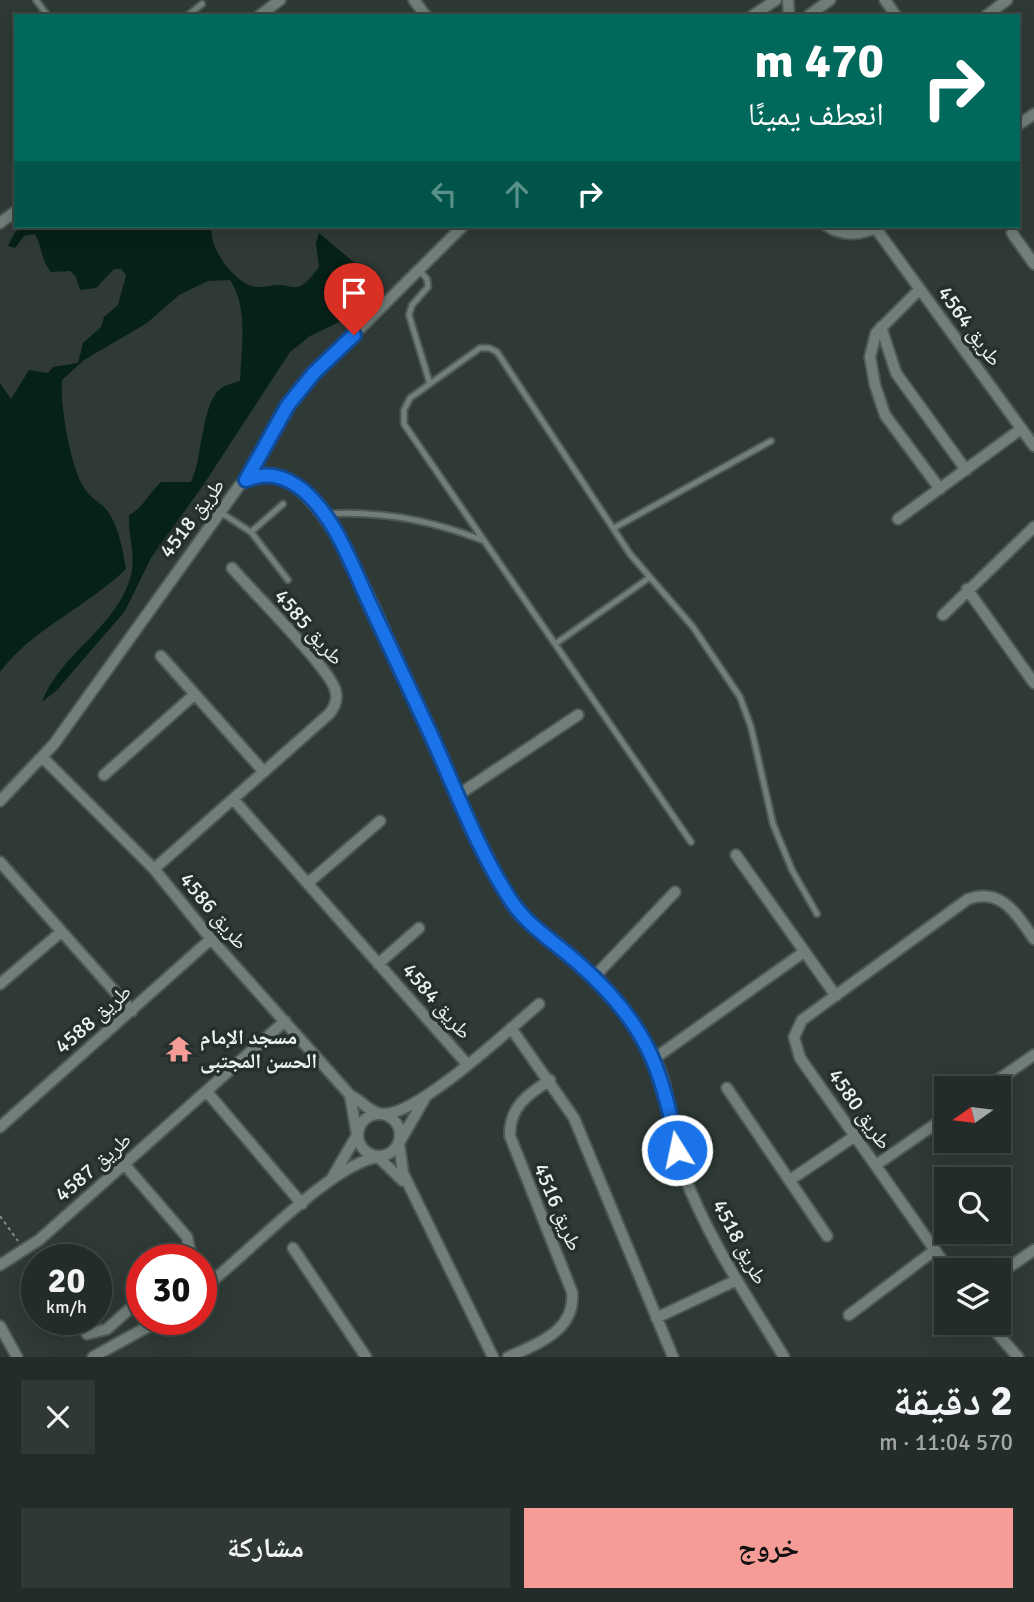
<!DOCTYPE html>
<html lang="ar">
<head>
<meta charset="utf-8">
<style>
	:root { --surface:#232c28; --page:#2f3834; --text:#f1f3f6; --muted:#a3a7a8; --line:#404845; --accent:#f59c96 }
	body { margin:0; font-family:Signika,"Noto Naskh Arabic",sans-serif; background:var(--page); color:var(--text); direction:rtl; height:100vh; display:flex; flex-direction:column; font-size:26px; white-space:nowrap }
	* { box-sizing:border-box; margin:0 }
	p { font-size:23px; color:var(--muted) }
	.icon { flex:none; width:38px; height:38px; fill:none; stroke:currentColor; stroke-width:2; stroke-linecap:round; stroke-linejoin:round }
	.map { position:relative; height:1357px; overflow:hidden; direction:ltr }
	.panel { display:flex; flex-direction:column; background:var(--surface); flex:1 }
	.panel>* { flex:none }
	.guide { position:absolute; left:14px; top:14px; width:1006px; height:214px; border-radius:0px; box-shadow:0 4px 18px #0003,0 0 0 2px var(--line); direction:rtl; background:#00695c; color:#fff; overflow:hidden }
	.needle { width:46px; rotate:256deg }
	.tools { position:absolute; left:934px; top:1076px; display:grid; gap:14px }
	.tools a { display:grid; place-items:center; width:77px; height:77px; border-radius:0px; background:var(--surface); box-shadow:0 4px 18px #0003,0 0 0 2px var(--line); font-size:35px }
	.speed { position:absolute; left:21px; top:1244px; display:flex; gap:14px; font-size:35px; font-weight:700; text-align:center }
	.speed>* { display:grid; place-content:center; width:91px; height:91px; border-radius:50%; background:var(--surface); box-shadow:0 4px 18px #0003,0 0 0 2px var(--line); line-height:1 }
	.speed small { font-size:18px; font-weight:400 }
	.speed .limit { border:10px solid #d22; background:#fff; color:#111 }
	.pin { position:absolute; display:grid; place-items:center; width:60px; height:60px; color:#fff; margin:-72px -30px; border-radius:50% 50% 50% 0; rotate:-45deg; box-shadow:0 0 7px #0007 }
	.pin .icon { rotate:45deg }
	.me { position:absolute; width:77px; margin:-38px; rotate:350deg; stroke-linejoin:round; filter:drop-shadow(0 0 5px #0008) }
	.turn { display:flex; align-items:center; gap:24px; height:147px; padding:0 21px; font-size:32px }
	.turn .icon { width:91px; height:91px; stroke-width:2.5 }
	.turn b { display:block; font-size:49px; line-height:60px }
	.lanes { display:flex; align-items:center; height:66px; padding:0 21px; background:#0003; justify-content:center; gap:35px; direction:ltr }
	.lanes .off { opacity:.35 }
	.round { display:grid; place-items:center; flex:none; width:74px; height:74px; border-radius:0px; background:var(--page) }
	.headline { display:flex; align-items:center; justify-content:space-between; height:119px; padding:0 21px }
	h1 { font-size:42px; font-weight:700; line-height:52px }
	.primary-button { display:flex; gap:14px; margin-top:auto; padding:14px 21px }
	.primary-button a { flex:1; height:80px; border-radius:0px; background:var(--accent); color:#111; font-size:28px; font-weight:700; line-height:80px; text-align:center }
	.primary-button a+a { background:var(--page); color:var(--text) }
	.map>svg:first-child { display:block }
	.water { fill:#062119 }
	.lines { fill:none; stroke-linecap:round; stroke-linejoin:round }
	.service-casing { stroke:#4d5855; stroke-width:9 }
	.minor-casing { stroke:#4d5855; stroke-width:14 }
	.path { stroke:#818b87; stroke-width:2; stroke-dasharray:3.5 3.5; stroke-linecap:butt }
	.service { stroke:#717e7a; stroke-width:5 }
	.minor { stroke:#717e7a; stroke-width:10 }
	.route-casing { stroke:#114b97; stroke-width:18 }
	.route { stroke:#1a73e8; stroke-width:12 }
	.labels { text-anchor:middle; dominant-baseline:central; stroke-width:7; stroke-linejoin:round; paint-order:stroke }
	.street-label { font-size:21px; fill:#ebf3f0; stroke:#25302c }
	.poi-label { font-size:21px; font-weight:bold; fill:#ebf3f0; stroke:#25302c; text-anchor:start }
</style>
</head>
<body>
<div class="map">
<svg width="1034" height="1357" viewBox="0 0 1034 1357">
	<rect width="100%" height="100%" fill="#2f3a36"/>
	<path class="water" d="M 24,226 L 212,226 C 207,245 233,281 252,286 C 261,289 270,285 279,285 C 286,285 294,289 300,286 C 308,283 314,273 319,267 L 316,243 L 319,233 L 364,271 L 375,287 L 377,304 L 310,336 L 290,352 L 202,487 L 151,558 L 125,611 L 57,690 L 42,702 C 60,653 118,627 131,575 C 136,556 128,535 129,515 C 144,507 148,494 161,482 L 191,482 C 203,460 201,399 223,387 C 228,384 235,383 240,381 C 241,349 249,308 230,280 L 208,281 L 179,295 L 147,323 L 84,360 L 62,380 C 60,405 70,464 83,486 C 89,497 97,500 105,508 C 118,522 123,551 126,569 C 87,607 32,629 0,672 L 0,383 L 11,399 L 29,370 L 48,373 L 53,367 L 78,363 L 83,343 L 101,327 L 104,317 L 118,305 L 126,275 L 121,269 L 114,269 L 96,288 L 80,290 L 76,277 L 70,271 L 51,272 C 41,260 42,247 35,234 L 24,236 L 15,248 L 8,246 L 15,232 Z"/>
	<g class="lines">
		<g class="service-casing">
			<path id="service" d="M 36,0 L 48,16
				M 187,16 L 202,4
				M 419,270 L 427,279 L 428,287 L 412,305 L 409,315 L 430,384
				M 220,512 L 251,532 L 288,580
				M 324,514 C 379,510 431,520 482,540
				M 614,528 L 771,441
				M 251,532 L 283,504
				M 555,644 L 649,578
				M 691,842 L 404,424 L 404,410 L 410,398 L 480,348 L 489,348 L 497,352 L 630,554 L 693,627 L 740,697 L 751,727 L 773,824 L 792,870 L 817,914"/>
		</g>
		<g class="minor-casing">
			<path id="minor" d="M 414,0 L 426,16
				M 788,0 L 789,16
				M 885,0 L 896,16
				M 259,16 L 280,0
				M 752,16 L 776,0
				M 808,16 L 830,0
				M 986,16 L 1007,0
				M 1018,125 L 1034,114
				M 0,223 L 16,211
				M 827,226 C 843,237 862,235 879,226
				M 874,226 L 1034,446
				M 1012,233 L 1034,264
				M 920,289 L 876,333 L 870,357 L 875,385 L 885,415 L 940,489
				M 881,327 L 896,373 L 966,470
				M 246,480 L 277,421 L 300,388 L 463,226
				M 898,519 L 1021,429
				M 967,589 L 1034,683
				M 943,615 L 1034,527
				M 161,656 L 264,772
				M 43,758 L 154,869 L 211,939 L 350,1095 C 361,1100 370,1113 382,1114 C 416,1117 510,1029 539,1004
				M 104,775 L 195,694
				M 458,795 L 578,715
				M 233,799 L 467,1064
				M 0,801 L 54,744 L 239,486 C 308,419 392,650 411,693 C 435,744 457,795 482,845 C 492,864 500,885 512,902 C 524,921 544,932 560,946 C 596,978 631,1013 654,1057 C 673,1092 669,1135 683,1172 C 707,1237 748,1298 784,1357
				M 736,855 L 836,996
				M 0,862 L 132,1011
				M 154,869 L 329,714 C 335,707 338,698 335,689 C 328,667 252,591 232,568
				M 308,883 L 380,821
				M 378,964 L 419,928
				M 594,977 L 675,892
				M 0,984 L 61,932
				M 511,1028 L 574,1118 L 673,1357
				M 655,1058 L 804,952
				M 727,1088 L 827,1236
				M 986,1088 L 1034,1055
				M 207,1092 L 302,1204
				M 425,1098 L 399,1143 L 403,1173 L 493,1357
				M358 1135a21 21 0 1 1 42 0a21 21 0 1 1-42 0Z
				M 0,1127 L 211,939
				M 124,1164 L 187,1237 L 190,1251 L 183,1260
				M 876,1165 L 947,1116
				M 332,1178 L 357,1135 L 350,1095
				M 790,1180 L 855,1136
				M 293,1248 L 366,1357
				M 0,1265 L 39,1240 L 285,1021
				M 949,1270 L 800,1058 L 794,1037 L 802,1020 L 968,899 C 1002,887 1017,915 1034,939
				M 999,1274 L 1034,1250
				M 201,1290 C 244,1258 330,1164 378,1157 L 403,1181
				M 849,1315 L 935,1250
				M 656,1318 L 737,1280
				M 988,1323 L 1018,1357
				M 0,1326 L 17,1357
				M 87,1334 L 107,1329 L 142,1298
				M 93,1357 L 160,1320
				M 508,1357 C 538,1344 576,1330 572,1292 L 510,1136 C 509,1107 528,1094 550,1080"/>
		</g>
		<path class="path" d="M 0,1216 L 18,1241"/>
		<use href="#service" class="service"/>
		<use href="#minor" class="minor"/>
	</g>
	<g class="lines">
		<g class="route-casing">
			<path id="route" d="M 354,335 L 314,373 L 288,405 L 246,480 C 268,471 285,476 304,491 C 335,518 351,563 368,600 C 389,645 410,690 431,735 C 456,790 478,851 512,902 C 528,926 557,944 578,963 C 643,1020 663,1066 677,1150"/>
		</g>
		<use href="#route" class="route"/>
	</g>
	<defs>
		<g id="temple-bare" transform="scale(2.1)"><path d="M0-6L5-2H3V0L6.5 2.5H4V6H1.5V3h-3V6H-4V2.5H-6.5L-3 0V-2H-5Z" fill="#f59c96" stroke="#25302c" stroke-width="2.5" paint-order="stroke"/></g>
	</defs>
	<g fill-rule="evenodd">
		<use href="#temple-bare" x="179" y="1049"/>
	</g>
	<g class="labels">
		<g class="street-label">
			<text transform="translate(970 326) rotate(54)">طريق 4564</text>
			<text transform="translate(192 518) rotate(-53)">طريق 4518</text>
			<text transform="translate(309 627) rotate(49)">طريق 4585</text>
			<text transform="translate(214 911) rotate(50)">طريق 4586</text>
			<text transform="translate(437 1001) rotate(49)">طريق 4584</text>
			<text transform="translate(93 1019) rotate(-41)">طريق 4588</text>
			<text transform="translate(860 1109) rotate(55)">طريق 4580</text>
			<text transform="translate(93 1167) rotate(-41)">طريق 4587</text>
			<text transform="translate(558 1207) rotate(67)">طريق 4516</text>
			<text transform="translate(740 1242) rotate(62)">طريق 4518</text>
		</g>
		<g class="poi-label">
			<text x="200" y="1037">مسجد الإمام<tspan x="200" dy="24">الحسن المجتبى</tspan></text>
		</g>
	</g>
</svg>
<div class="tools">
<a><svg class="needle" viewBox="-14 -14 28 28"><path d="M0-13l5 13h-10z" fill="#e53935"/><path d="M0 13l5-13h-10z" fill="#a3a7a8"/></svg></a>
<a><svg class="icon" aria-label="search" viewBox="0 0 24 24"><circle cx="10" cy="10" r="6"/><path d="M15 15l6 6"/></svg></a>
<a><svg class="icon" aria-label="layers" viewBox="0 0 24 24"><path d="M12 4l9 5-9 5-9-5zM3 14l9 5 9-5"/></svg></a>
</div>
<div class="speed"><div>20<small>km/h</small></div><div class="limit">30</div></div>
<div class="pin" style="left:354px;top:335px;background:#d93025"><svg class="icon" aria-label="arrive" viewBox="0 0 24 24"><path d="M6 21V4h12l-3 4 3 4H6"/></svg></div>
<svg class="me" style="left:677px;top:1150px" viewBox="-20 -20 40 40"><circle r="17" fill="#1a73e8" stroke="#fff" stroke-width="3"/><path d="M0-11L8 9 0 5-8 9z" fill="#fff"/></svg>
<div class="guide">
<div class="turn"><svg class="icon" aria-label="right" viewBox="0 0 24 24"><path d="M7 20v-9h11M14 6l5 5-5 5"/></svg><div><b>470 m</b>انعطف يمينًا</div></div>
<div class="lanes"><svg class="icon off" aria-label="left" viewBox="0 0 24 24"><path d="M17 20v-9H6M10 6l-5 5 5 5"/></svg><svg class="icon off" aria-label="ahead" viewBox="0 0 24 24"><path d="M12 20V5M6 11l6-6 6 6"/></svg><svg class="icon" aria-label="right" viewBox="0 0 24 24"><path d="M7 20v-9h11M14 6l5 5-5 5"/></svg></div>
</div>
</div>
<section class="panel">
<div class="headline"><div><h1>2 دقيقة</h1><p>570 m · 11:04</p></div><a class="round"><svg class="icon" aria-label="close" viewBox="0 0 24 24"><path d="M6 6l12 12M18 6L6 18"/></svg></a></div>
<div class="primary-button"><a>خروج</a><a>مشاركة</a></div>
</section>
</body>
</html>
